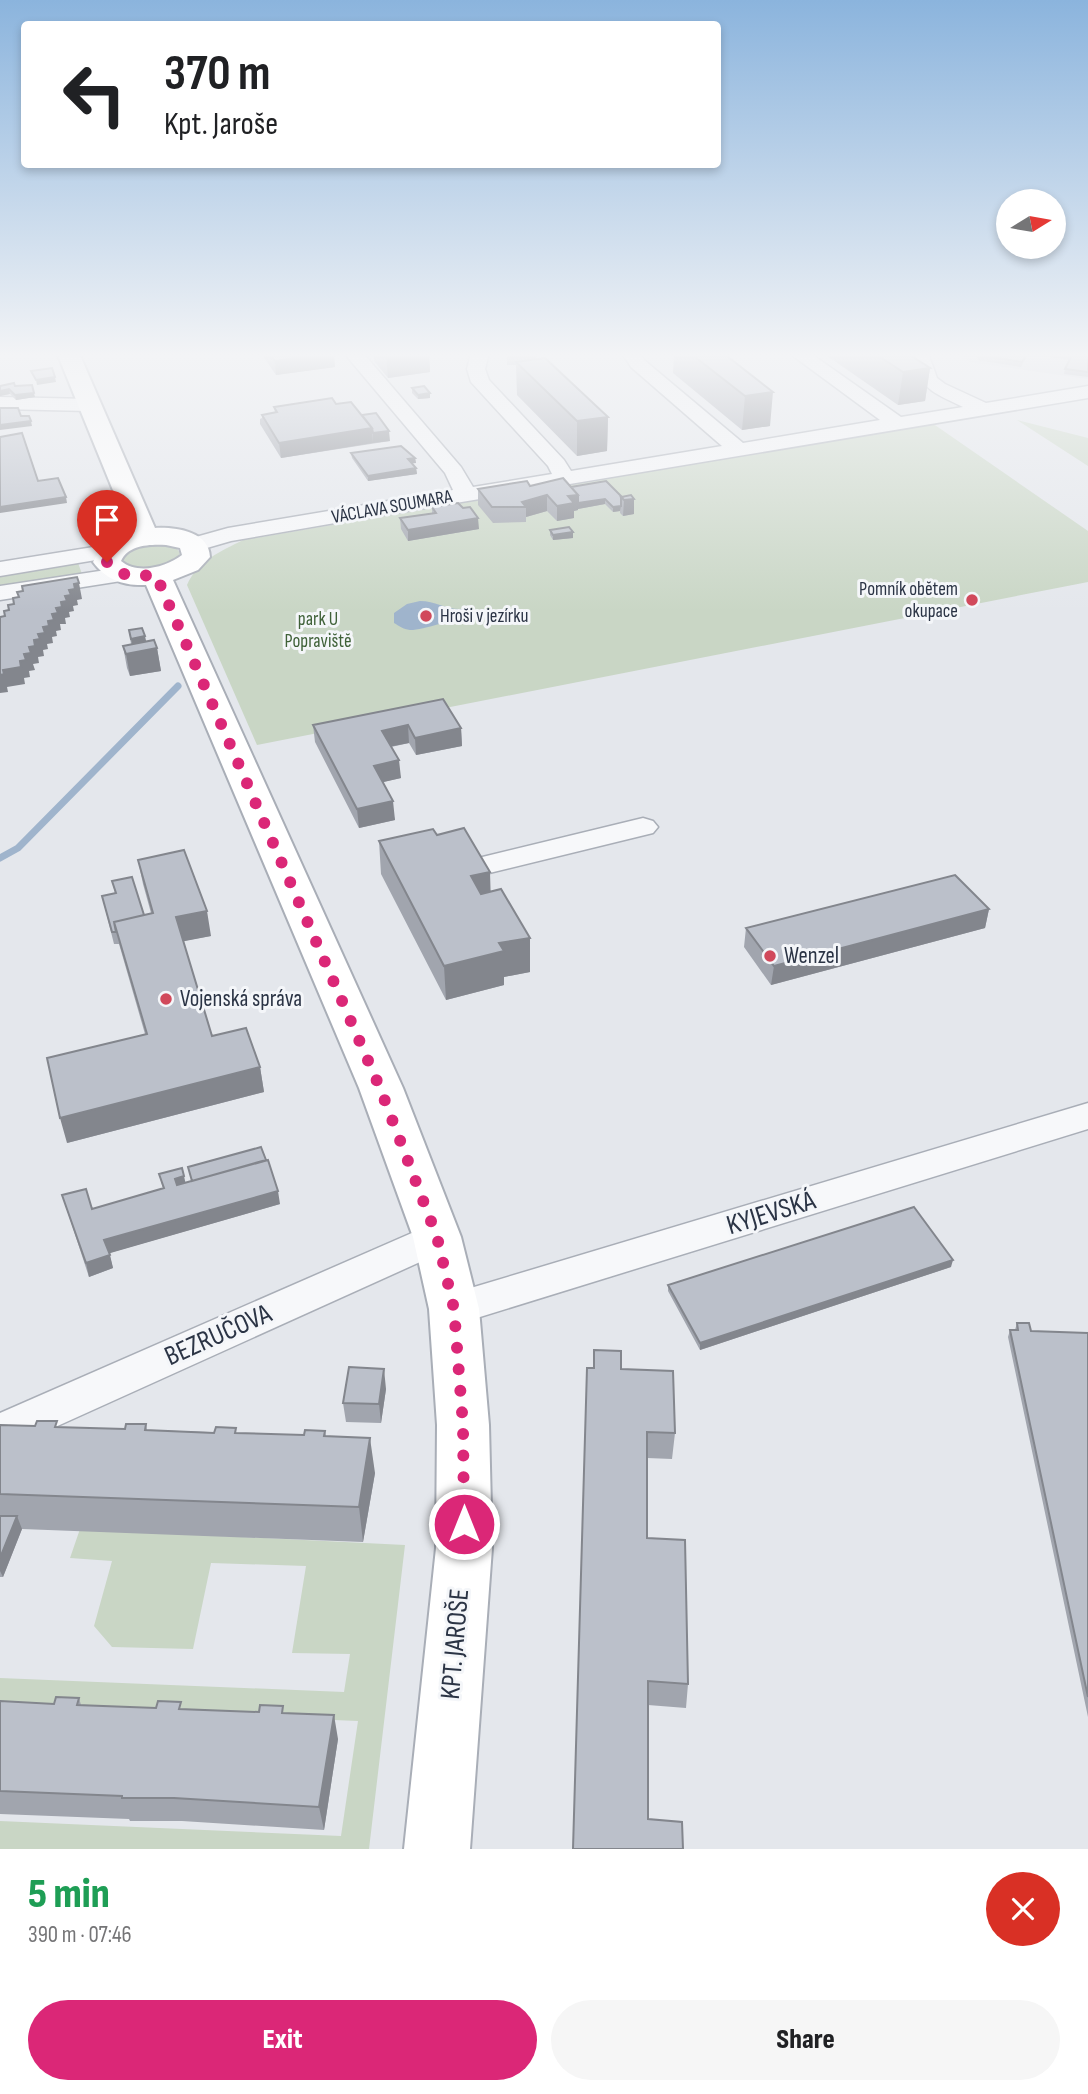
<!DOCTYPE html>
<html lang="en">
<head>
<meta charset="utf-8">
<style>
	:root { --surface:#fff; --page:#f6f6f6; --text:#202124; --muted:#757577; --accent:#db2777 }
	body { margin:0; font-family:"Sofia Sans Condensed",sans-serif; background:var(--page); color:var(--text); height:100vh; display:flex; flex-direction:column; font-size:26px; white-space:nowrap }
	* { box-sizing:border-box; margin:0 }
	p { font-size:23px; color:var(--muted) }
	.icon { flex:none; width:38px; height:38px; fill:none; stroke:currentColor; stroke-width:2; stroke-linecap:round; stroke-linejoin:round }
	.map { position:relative; height:1849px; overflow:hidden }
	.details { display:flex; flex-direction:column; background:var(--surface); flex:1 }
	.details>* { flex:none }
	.top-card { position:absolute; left:21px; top:21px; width:700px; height:147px; border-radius:7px; box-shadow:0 4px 10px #0003; background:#fff; color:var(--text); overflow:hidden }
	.needle { width:46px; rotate:79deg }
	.controls { position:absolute; left:996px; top:189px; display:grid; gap:14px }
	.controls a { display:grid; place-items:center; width:70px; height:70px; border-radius:50%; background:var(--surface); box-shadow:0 4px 10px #0003; font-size:35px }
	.pin { position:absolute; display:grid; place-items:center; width:60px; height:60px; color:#fff; margin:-72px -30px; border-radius:50% 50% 50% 0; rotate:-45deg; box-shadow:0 0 7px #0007 }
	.pin .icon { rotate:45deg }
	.me { position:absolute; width:77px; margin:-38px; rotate:0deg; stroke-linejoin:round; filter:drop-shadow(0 0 5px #0008) }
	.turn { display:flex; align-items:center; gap:24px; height:147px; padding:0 28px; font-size:32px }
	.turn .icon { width:91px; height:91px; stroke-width:2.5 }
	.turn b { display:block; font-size:49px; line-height:60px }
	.round { display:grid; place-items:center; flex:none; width:74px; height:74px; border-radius:37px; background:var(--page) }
	.summary { display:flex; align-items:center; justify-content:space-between; height:119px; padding:0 28px }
	h1 { font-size:42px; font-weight:800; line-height:52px; color:#1e9e55 }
	.action { display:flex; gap:14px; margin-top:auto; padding:14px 28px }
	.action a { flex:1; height:80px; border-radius:42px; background:var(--accent); color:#fff; font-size:28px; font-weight:800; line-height:80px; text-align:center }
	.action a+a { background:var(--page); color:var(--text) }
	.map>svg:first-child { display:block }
	.built { fill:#d2d6de }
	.green { fill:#c9d6c5 }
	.water { fill:#9fb4cc }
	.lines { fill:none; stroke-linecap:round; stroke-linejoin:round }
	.stream { stroke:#9fb4cc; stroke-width:7 }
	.street-casing { stroke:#a9aeb7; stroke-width:3 }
	.secondary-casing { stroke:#a9aeb7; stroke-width:4 }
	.street { fill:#f7f8fa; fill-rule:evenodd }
	.secondary { fill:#fff; fill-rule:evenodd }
	.wall { fill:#a1a5ae }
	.shaded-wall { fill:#83868d }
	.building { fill:#bbc0ca; stroke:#83868d; stroke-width:2 }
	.route { stroke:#db2777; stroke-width:12; stroke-dasharray:0 21.6 }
	.poi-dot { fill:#d1495b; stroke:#f4f6f9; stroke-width:2.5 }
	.labels { text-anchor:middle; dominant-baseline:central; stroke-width:6; stroke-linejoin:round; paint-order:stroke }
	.far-street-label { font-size:19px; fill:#2b3445; stroke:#f4f6f9 }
	.far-poi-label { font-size:19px; fill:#2b3445; stroke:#f4f6f9; text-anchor:end }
	.far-park-label { font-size:19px; fill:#3f6138; stroke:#f4f6f9 }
	.poi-label { font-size:23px; fill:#2b3445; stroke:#f4f6f9; text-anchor:start }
	.near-street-label { font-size:28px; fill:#2b3445; stroke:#f4f6f9 }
</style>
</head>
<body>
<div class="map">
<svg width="1088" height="1849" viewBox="0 0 1088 1849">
	<rect width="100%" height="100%" fill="#e4e7ec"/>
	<path class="built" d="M 957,353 L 1088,353 L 1088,379 L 970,362 Z"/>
	<path class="green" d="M 1017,420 L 1088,438 L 1088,466 Z
		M 932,423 L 1088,531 L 1088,582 L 257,745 L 187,585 C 198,560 220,552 243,540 Z
		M 143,543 L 174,545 L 180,553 C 171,571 135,574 122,560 L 125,552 Z
		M 77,560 L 82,574 L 0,588 L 0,572 Z
		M 80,1529 L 405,1545 L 369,1849 L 0,1849 L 0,1821 L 341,1836 L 358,1721 L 0,1706 L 0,1678 L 344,1692 L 350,1654 L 292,1653 L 306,1566 L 211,1563 L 193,1649 L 112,1647 L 94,1626 L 112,1561 L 70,1558 Z"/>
	<path class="water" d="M 420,601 C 436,601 446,610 462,609 L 465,614 C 460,619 418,631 410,630 C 403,629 399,626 394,623 L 394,613 L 407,604 Z"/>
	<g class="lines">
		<path class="stream" d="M 0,858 L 18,848 L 178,686"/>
		<g class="street-casing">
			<path id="street" d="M 344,353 L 363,353 L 461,467 L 473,487 L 552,474 L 548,466 L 471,382 L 467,369 L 471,353 L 489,353 L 485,369 L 489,380 L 564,460 L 571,471 L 722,446 L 631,367 L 622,353 L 640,353 L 644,360 L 743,443 L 880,420 L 789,353 L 810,353 L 901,417 L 963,407 C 928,390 924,391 910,353 L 928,353 L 937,378 L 945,384 L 986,403 L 1088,386 L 1088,398 L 335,523 L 231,541 L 193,552 L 185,550 L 182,545 L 185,540 L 228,528 L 453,490 L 445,473 Z
				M 0,397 L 89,399 L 99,405 L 89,411 L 0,409 Z
				M 112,544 L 120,546 L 123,551 L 120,556 L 0,576 L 0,562 Z
				M 126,567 L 134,569 L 138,574 L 134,579 L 0,600 L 0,586 Z
				M 643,818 L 653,821 L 658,827 L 653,833 L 477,876 L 466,873 L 462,867 L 466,861 Z
				M 1088,1103 L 1088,1129 L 454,1325 L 440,1321 L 434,1309 L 440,1297 L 454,1293 Z
				M 437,1222 L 451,1226 L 456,1237 L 451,1248 L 0,1452 L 0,1413 Z"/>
		</g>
		<g class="secondary-casing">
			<path id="secondary" d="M 57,353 L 79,353 L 155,528 C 175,527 209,531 210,557 L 198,570 L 173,580 L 403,1088 L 461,1237 L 479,1309 L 489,1425 L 492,1548 L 470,1849 L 404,1849 L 436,1548 L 437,1425 L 429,1309 L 413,1237 L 359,1088 L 146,585 C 124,586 106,580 93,562 L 104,543 L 130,532 ZM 166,545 L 180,548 L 182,555 C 166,567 138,575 121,561 C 128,545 150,544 166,545 Z"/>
		</g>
		<use href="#street" class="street"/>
		<use href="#secondary" class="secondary"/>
	</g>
	<path class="wall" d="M 261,353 L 334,353 L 335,367 L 276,375 Z
		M 374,353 L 429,353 L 430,372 L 388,378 L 374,361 Z
		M 507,353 L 537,353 L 536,360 L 608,417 L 607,451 L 577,456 L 517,395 L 516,365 L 507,365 Z
		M 674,353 L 723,353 L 770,426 L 742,430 L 673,373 Z
		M 823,353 L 907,353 L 930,368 L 925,401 L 898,405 Z
		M 981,353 L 1088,353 L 1088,377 L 1064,374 L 1065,369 L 1069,360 L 1028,354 L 1021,367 L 977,360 L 978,355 Z
		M 0,386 L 35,397 L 16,400 L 10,394 L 0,396 Z
		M 412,388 L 430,393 L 430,398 L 418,399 L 412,393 Z
		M 336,404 L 362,415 L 390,441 L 281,458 L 260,424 L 260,419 L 262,418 L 262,415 L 275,413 L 274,407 Z
		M 351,453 L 415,458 L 416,463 L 412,463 L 416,468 L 417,474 L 368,481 L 352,458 Z
		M 530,486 L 571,487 L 634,499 L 634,514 L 623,516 L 620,513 L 620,511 L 613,512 L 605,504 L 578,509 L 578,510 L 574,511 L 574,518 L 557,521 L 547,511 L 526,517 L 526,522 L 493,523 L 478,505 L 478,489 Z
		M 432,507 L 463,508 L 479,529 L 408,541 L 401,529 L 400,518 L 432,513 Z
		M 550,530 L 573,538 L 553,540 L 550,535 Z
		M 129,630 L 157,648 L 161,671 L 130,676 L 127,668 L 123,646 L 131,644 Z
		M 443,699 L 461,728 L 462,746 L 416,755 L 409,743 L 391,747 L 401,778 L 383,782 L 395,820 L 359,828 L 315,742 L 313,725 Z
		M 437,835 L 491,891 L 530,938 L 530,972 L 504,977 L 504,985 L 446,1000 L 381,874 L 379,841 Z
		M 138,860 L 211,936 L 183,941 L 212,1036 L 260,1067 L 264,1092 L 67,1143 L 145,1034 L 119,944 L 114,944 L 102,896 L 115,893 L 112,881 L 144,915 L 151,913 L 143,884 Z
		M 989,909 L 985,928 L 771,985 L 744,947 L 746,928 Z
		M 188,1167 L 280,1204 L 109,1253 L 113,1268 L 89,1277 L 62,1195 L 92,1209 L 163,1189 L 159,1174 L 185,1183 L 192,1181 Z
		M 951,1267 L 700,1350 L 668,1291 L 668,1285 Z
		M 1017,1323 L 1031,1331 L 1088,1333 L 1088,1717 L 1008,1337 L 1010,1330 L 1015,1330 Z
		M 594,1350 L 621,1369 L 675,1433 L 672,1459 L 647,1458 L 647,1538 L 688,1684 L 686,1708 L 648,1705 L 648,1819 L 573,1849 Z
		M 386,1389 L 381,1423 L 346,1422 L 343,1403 Z
		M 146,1424 L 147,1430 L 304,1435 L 325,1431 L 326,1436 L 375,1473 L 363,1542 L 22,1529 L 3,1577 L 0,1577 L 0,1425 L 125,1429 Z
		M 79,1698 L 81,1705 L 284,1713 L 338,1739 L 324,1830 L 182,1821 L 130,1821 L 129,1819 L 0,1814 L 0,1701 L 54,1704 Z"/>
	<path class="shaded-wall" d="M 26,353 L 44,353 L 27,356 Z
		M 334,353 L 335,367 L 276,375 L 275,361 Z
		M 386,353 L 429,353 L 430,372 L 388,378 Z
		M 930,368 L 925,401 L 898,405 L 903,372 Z
		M 55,377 L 56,382 L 37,385 L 36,380 Z
		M 9,389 L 10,394 L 0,396 L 0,391 Z
		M 773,392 L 770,426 L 742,430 L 745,396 Z
		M 34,393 L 35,397 L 16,400 L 15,395 Z
		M 430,393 L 430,398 L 418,399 L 418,395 Z
		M 608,417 L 607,451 L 577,456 L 577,421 Z
		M 31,421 L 32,426 L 0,430 L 0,425 Z
		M 372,428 L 373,443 L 281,458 L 279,443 Z
		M 389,431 L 390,441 L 373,443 L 373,433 Z
		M 415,458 L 416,463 L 408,464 L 408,459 Z
		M 416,468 L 417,474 L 368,481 L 368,476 Z
		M 547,495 L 547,511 L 526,517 L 526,507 L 522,502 Z
		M 578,495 L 605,499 L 605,504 L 578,509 L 578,510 L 574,511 L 574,518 L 557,521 L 557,506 L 568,496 Z
		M 66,497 L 67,503 L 0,513 L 0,507 Z
		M 634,499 L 634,514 L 623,516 L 624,500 Z
		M 621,506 L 620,511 L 613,512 L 613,507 Z
		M 478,518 L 479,529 L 408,541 L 408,530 Z
		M 573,532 L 573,538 L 553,540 L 553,535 Z
		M 79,583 L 82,599 L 77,600 L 78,605 L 73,606 L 74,611 L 69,612 L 70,617 L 65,618 L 66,624 L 60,624 L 61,630 L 56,631 L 57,636 L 52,637 L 53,643 L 47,644 L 48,649 L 43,650 L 44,656 L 38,657 L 39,663 L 33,664 L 35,670 L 29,671 L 30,677 L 24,678 L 25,684 L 7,687 L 8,692 L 0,693 L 0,675 L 3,670 L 20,661 L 74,584 Z
		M 145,636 L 148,650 L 157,648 L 161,671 L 130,676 L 126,654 L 134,653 L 131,639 Z
		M 408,725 L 409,743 L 383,748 L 382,731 Z
		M 461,728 L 462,746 L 416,755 L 415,738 Z
		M 399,760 L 401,778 L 375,784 L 374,766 Z
		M 393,801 L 395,820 L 359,828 L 357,809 Z
		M 490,872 L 491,905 L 472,910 L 471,876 Z
		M 989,909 L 985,928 L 771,985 L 774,966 Z
		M 207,911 L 211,936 L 180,942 L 176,917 Z
		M 530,938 L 530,972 L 504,977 L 504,985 L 446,1000 L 444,966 L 499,943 Z
		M 260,1067 L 264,1092 L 67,1143 L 60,1118 Z
		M 184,1176 L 187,1190 L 178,1192 L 175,1179 Z
		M 278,1191 L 280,1204 L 107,1254 L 104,1240 Z
		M 110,1255 L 113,1268 L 89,1277 L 86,1263 Z
		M 953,1260 L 951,1267 L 700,1350 L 700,1343 Z
		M 384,1369 L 386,1389 L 381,1423 L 379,1404 Z
		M 370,1438 L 375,1473 L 363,1542 L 359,1507 Z
		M 17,1516 L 22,1529 L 3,1577 L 0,1571 L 0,1558 Z
		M 334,1715 L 338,1739 L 324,1830 L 319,1807 Z"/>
	<path class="building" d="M 269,353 L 333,353 L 275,361 Z
		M 690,353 L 723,353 L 773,392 L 745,396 Z
		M 874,353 L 907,353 L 930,368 L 903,372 Z
		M 981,353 L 1027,353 L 1022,362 L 978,355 Z
		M 1056,353 L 1088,353 L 1088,372 L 1065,369 L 1072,355 Z
		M 545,358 L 608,417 L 577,421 L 516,362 Z
		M 52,368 L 55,377 L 36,380 L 31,371 Z
		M 14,383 L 15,386 L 32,385 L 34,393 L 15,395 L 9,389 L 0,391 L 0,386 Z
		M 424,386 L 430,393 L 418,395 L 412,388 Z
		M 332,398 L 336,404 L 351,402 L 372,428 L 279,443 L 262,415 L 277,412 L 274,407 Z
		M 0,408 L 18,408 L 21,416 L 29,416 L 31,421 L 0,425 Z
		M 376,413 L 389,431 L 373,433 L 372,428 L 362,415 Z
		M 22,433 L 38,481 L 58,478 L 66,497 L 0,507 L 0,437 Z
		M 401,446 L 415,458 L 408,459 L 416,468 L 368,476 L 351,453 Z
		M 563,478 L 578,495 L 568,496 L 574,503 L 557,506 L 547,495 L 522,502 L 526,507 L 492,507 L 478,489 L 527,481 L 530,486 Z
		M 606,481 L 622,497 L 621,497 L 621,506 L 613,507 L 605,499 L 578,503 L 578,495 L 571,487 Z
		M 631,495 L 634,499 L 624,500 L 621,497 Z
		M 458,503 L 463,508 L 470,507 L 478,518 L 408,530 L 400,518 L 436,513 L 432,507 Z
		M 569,527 L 573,532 L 553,535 L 550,530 Z
		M 77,577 L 79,583 L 74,584 L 75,589 L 69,590 L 71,595 L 65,596 L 67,601 L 61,602 L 62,607 L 56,608 L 58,613 L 52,614 L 54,620 L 48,621 L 49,626 L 43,627 L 45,633 L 38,634 L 40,639 L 34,640 L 35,646 L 29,647 L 31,653 L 24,654 L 26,660 L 20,661 L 21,667 L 3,670 L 4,674 L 0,675 L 0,617 L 5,616 L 4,611 L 9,610 L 8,605 L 14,604 L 13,598 L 19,597 L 17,592 L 23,591 L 22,586 Z
		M 142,628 L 145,636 L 131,639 L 129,630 Z
		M 154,640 L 157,648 L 126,654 L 123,646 Z
		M 443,699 L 461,728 L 415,738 L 408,725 L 382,731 L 399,760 L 374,766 L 393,801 L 357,809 L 313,725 Z
		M 464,828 L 490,872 L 471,876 L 481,894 L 501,889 L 530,938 L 499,943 L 504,951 L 444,966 L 379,841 L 433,829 L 437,835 Z
		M 184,850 L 207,911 L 176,917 L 212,1036 L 246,1028 L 260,1067 L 60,1118 L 47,1058 L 147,1034 L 114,922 L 153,913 L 138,860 Z
		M 955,875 L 989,909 L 774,966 L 746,928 Z
		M 132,877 L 144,915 L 114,922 L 116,932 L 112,932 L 102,896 L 116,893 L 112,881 Z
		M 261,1147 L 266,1160 L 192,1181 L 188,1167 Z
		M 268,1160 L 278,1191 L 104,1240 L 110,1255 L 86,1263 L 62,1195 L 86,1189 L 92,1209 L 164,1188 L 159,1174 L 182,1168 L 184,1176 L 175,1179 L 177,1185 Z
		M 914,1207 L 953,1260 L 700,1343 L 668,1285 Z
		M 1017,1323 L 1029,1323 L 1031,1331 L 1088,1333 L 1088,1697 L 1010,1330 L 1018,1330 Z
		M 594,1350 L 621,1351 L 621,1369 L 673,1371 L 675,1433 L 647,1432 L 647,1538 L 685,1540 L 688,1684 L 648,1681 L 648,1819 L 682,1822 L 683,1849 L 573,1849 L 587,1368 L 594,1368 Z
		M 349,1367 L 384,1369 L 379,1404 L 343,1403 Z
		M 37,1421 L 57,1421 L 55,1427 L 125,1429 L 126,1424 L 146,1424 L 145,1430 L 214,1433 L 216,1427 L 236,1428 L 235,1433 L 304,1435 L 305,1430 L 325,1431 L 324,1436 L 370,1438 L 359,1507 L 0,1494 L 0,1425 L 35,1426 Z
		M 0,1516 L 17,1516 L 0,1558 Z
		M 56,1697 L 79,1698 L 77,1705 L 156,1708 L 158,1701 L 181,1702 L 179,1709 L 259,1712 L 260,1705 L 283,1706 L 282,1713 L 334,1715 L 319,1807 L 174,1798 L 122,1798 L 122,1796 L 0,1791 L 0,1701 L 54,1704 Z"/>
	<linearGradient id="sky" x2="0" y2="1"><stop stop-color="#8bb4dd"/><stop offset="0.58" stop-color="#f3f4f6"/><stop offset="1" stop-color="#f3f4f6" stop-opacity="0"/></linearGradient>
	<rect width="1088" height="612" fill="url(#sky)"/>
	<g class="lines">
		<path class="route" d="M 107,562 C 116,578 140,576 156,575 L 380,1088 L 437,1237 L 454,1309 L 463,1425 L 464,1524"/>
	</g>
	<g class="poi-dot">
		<circle cx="972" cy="600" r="7"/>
		<circle cx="426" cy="616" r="7"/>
		<circle cx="770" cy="956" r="7"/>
		<circle cx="166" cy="999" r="7"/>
	</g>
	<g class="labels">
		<g class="far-street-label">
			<text transform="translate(392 507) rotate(-10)">VÁCLAVA SOUMARA</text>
		</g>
		<g class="far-poi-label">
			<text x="958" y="589">Pomník obětem<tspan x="958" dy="22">okupace</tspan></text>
			<text x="440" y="616" text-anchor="start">Hroši v jezírku</text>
		</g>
		<g class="far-park-label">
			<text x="318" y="619">park U<tspan x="318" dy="22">Popraviště</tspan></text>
		</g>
		<g class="poi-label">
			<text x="784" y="956">Wenzel</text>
			<text x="180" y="999">Vojenská správa</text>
		</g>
		<g class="near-street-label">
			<text transform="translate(771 1213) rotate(-17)">KYJEVSKÁ</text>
			<text transform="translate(218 1335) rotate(-24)">BEZRUČOVA</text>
			<text transform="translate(455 1644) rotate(-85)">KPT. JAROŠE</text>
		</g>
	</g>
</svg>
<div class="controls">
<a><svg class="needle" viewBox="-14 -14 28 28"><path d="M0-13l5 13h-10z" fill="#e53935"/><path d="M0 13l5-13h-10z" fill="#757577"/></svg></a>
</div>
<div class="pin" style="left:107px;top:562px;background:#d93025"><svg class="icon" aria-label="arrive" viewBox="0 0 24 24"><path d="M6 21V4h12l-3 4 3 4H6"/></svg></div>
<svg class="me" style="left:464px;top:1524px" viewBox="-20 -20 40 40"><circle r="17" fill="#db2777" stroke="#fff" stroke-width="3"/><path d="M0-11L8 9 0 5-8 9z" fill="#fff"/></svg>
<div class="top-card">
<div class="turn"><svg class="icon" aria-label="left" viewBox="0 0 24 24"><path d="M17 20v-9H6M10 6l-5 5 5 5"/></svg><div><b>370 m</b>Kpt. Jaroše</div></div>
</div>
</div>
<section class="details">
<div class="summary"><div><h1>5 min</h1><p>390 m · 07:46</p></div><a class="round" style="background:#d93025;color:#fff"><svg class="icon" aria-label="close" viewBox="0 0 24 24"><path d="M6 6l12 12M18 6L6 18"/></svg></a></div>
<div class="action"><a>Exit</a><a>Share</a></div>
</section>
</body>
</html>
